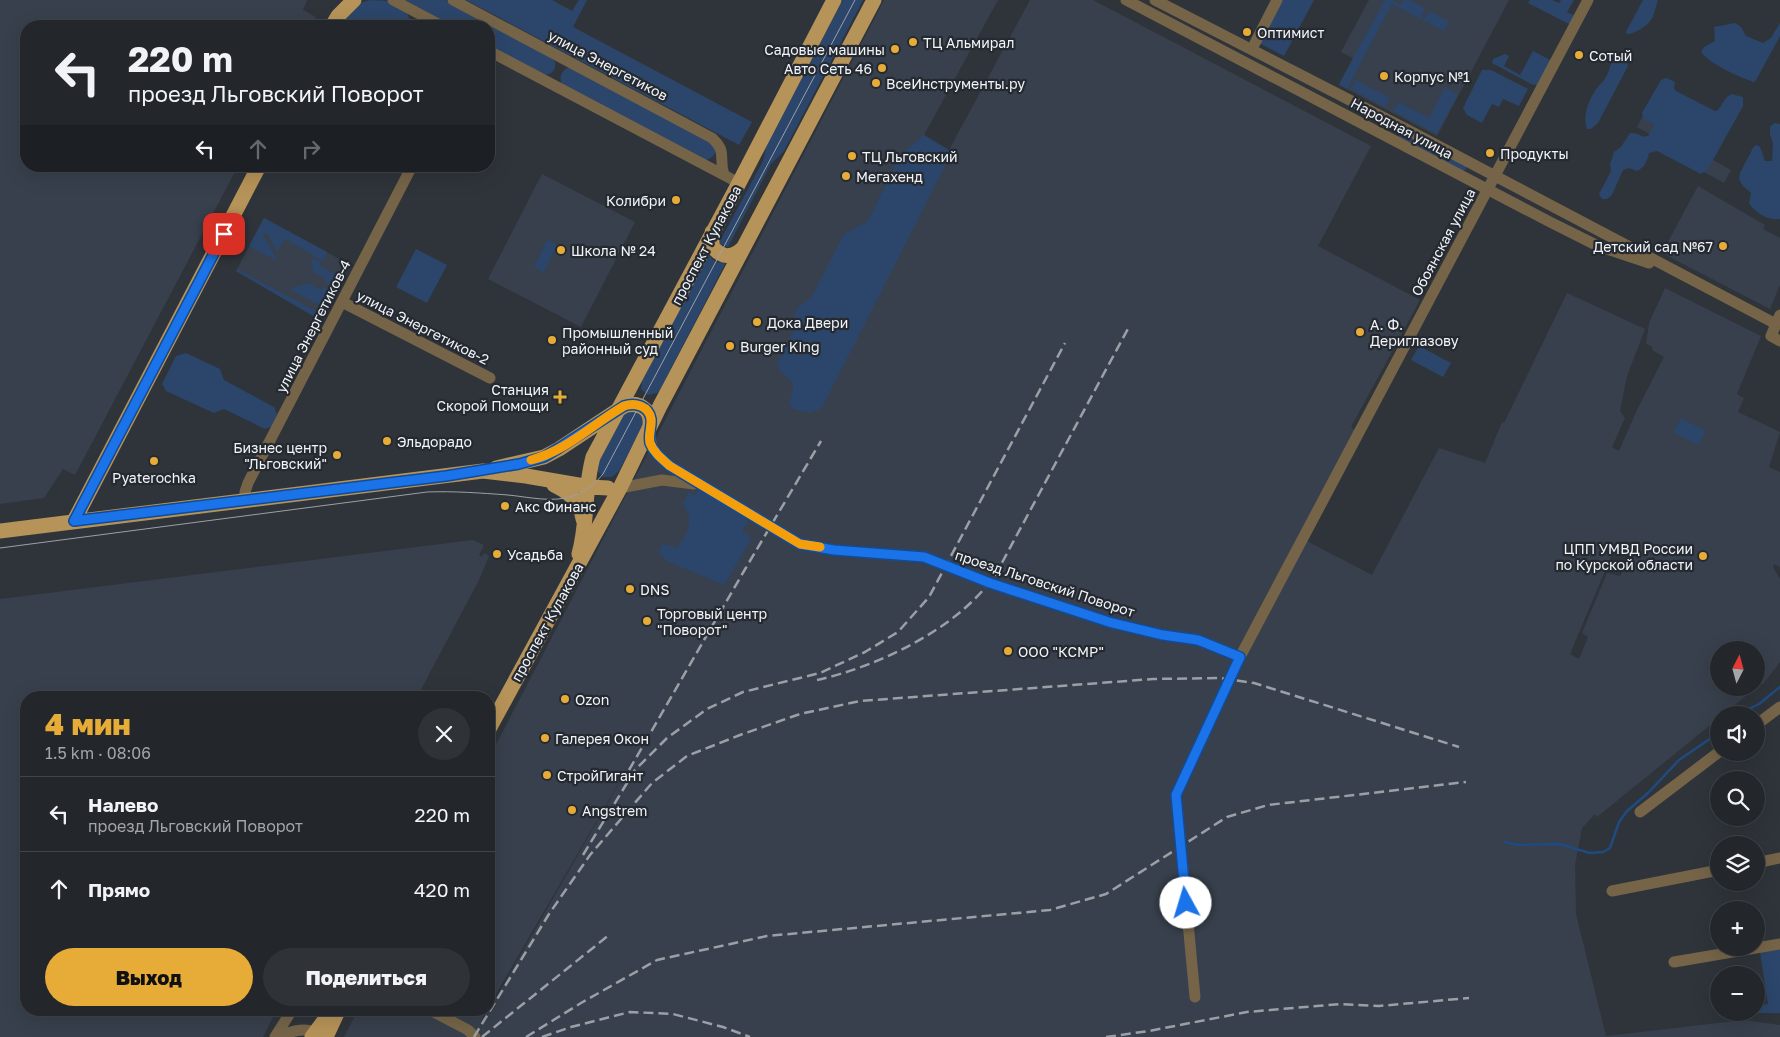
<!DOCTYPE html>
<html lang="ru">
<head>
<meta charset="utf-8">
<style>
	:root { --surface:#23272c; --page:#2f3338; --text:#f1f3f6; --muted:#a3a5a9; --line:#404448; --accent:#e7ac37 }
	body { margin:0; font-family:"Golos Text",sans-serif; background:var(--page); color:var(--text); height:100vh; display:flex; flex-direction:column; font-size:19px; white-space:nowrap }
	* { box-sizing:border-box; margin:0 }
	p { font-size:16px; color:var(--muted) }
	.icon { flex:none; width:28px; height:28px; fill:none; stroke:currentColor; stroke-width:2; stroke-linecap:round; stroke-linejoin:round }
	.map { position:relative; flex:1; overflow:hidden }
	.panel { position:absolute; left:20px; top:691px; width:475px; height:325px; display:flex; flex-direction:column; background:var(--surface); border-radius:20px; box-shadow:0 5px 20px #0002,0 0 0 1px var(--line) }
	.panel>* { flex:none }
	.banner { position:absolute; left:20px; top:20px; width:475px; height:152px; border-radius:20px; box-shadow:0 5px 20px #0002,0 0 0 1px var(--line); background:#23272c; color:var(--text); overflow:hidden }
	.needle { width:32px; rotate:6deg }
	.buttons { position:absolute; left:1710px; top:641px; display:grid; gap:10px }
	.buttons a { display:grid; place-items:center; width:55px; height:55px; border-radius:50%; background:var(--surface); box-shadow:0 5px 20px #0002,0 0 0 1px var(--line); font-size:25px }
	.pin { position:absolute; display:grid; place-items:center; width:42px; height:42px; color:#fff; margin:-21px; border-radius:10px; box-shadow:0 2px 8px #0006 }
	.me { position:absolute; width:55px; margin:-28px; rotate:354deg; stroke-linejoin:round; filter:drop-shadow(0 0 4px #0008) }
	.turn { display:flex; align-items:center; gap:18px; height:105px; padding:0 25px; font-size:22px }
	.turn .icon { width:65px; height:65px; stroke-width:2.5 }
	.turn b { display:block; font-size:35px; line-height:42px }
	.lanes { display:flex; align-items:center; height:48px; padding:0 25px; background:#0003; justify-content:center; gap:25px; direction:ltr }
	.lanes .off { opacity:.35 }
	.round { display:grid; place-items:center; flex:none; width:52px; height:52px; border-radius:26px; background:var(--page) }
	.head { display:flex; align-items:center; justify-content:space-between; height:85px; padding:0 25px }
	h1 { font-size:30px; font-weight:800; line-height:38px; color:var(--accent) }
	.primary-button { display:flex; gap:10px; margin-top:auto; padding:10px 25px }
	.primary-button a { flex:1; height:58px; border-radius:30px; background:var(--accent); color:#111; font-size:20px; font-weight:800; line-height:58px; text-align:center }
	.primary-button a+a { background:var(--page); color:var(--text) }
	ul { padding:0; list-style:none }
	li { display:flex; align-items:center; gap:15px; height:75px; padding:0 25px; border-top:1px solid var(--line) }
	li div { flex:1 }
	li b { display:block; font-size:19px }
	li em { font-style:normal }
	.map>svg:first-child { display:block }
	.built { fill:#37404c; fill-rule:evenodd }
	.green { fill:#2b466a }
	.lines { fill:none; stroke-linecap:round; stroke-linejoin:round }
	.stream { stroke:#1f4b81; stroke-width:2.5 }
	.minor { stroke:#756448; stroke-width:11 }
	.major { stroke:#b69358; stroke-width:15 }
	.tram { stroke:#9ca0a6; stroke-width:1 }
	.rail { stroke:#9ca0a6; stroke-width:2.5; stroke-dasharray:10 5; stroke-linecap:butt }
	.route-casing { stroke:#114b97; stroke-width:12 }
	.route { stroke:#1a73e8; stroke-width:9 }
	.slow { stroke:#f59e0b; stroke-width:9 }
	.poi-dot { fill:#e7ac37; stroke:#252a31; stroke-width:2 }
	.labels { text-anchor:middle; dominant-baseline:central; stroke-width:4.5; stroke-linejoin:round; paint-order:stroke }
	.poi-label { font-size:14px; fill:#f1f4f9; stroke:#252a31; text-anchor:start }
	.street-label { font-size:14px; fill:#f1f4f9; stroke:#252a31 }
</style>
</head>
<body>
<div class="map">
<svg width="1780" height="1037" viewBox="0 0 1780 1037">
	<rect width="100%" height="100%" fill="#2f343b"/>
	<path class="built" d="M 0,0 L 307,0 L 303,10 L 316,17 L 311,26 L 26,26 L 26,166 L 238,166 L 75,475 L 63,469 L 44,498 L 0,504 Z
		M 884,0 L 998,0 L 924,135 L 949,150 L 1030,0 L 1093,0 L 1371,146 L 1318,246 L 1420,300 L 1351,427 L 1356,431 L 1301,538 L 1372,575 L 1439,448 L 1485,463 L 1502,422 L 1504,423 L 1567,293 L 1645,329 L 1627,376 L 1620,411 L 1625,418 L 1612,447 L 1619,451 L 1637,410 L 1664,357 L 1652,350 L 1653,347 L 1646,344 L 1649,323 L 1665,288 L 1761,336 L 1737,394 L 1744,398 L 1738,412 L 1780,432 L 1769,467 L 1780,472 L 1780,567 L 1774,564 L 1773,567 L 1780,579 L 1780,662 L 1764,683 L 1756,687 L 1756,650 L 1719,650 L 1719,688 L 1756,688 L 1722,715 L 1719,715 L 1719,718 L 1597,817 L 1595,814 L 1582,828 L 1575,865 L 1576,914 L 1606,1036 L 1744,1020 L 1780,1025 L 1780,1037 L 344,1037 L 358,1010 L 486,1010 L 481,1021 L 489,1010 L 652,726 L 489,1006 L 489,758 ZM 1615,547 L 1631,554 L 1620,576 L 1607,573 L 1582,633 L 1588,637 L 1579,659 L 1570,654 Z
		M 1369,0 L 1509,0 L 1437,136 L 1339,85 L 1353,58 L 1341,52 Z
		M 1643,116 L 1695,150 L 1731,170 L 1724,183 L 1654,145 L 1657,138 L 1637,127 Z
		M 542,174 L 635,222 L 581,327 L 488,279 Z
		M 1698,186 L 1765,225 L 1763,229 L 1780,238 L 1780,285 L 1770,309 L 1662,253 Z
		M 264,218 L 345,262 L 315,317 L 236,271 Z
		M 473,540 L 484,545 L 479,555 L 482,557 L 484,553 L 489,556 L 479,580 L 417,697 L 26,698 L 26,1010 L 272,1010 L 275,1013 L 263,1037 L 0,1037 L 0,599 Z"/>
	<path class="green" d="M 370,0 L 389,1 L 407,12 L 409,18 L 406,26 L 338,26 L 357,4 Z
		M 405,0 L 445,0 L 550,56 L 555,62 C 556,69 553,74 545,75 L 489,46 L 489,26 L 452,26 Z
		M 466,0 L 552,0 L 572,11 L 579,0 L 587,0 L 573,27 L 752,122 L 739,145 Z
		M 843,0 L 863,0 L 784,151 L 771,164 L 728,247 L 719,243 L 763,161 L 767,143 Z
		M 1279,0 L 1314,0 L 1284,56 L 1257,42 Z
		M 1385,0 L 1392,0 L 1401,5 L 1403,0 L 1409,0 L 1425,8 L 1421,17 L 1424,19 L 1429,11 L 1449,21 L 1444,31 L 1392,4 L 1347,89 L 1339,84 Z
		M 1530,0 L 1552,0 L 1559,3 L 1561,0 L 1574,0 L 1567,12 L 1575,16 L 1571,25 L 1528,3 Z
		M 1643,0 L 1658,0 C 1653,15 1654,22 1639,30 C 1634,32 1632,34 1627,34 L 1626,32 Z
		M 1735,23 L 1741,27 L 1746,36 L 1763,43 L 1771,38 L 1780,23 L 1780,36 L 1756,80 L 1754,82 C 1741,78 1708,63 1701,52 L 1704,47 L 1715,41 L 1714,27 Z
		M 1533,51 L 1552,61 L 1537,85 L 1531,84 L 1492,63 L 1493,59 L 1505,54 L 1509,56 L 1504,66 L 1520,75 Z
		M 1618,60 L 1627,62 L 1628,66 L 1598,123 L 1591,129 L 1587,129 C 1582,116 1589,99 1597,88 C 1600,84 1605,80 1607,75 C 1611,69 1608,62 1618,60 Z
		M 567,68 L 571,68 L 711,141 L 716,151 C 714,156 711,159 705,160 L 562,84 C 559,77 561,72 567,68 Z
		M 1482,70 L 1491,70 L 1528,89 L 1519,106 L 1503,99 L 1499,107 L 1492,104 L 1482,123 L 1467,115 L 1463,108 Z
		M 1666,78 L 1675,82 L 1674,88 L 1676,91 L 1715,111 L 1718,110 L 1726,98 L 1731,94 L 1743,97 L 1743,106 L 1708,169 L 1701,174 L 1657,151 L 1649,153 C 1647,162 1645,167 1637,171 L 1629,168 L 1623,170 L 1612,195 L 1607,199 L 1602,199 L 1599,194 L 1611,171 L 1610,164 L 1614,152 L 1621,147 L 1630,133 C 1637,132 1642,138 1648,136 L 1654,126 L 1653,124 L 1643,118 L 1642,113 L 1661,80 Z
		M 1356,80 L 1390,98 L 1385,107 L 1351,89 Z
		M 1445,87 L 1458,94 L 1437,134 L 1393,111 L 1398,102 L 1429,118 Z
		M 1775,123 L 1780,124 L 1780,219 C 1769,221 1755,213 1749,203 L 1751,193 L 1743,186 L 1739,179 L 1740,173 L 1754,146 L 1757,145 L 1760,147 L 1765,161 L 1772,161 L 1773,143 L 1770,135 L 1770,126 Z
		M 1401,132 L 1466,165 L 1466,169 L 1463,171 L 1399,137 L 1399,134 Z
		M 924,135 L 952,152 L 822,408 L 811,413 L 793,409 L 789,403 C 801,373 782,383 777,363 L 795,328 L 795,314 L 797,308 L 811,298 L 844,234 L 868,221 L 896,163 L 905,151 Z
		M 264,218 L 327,252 L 323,261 L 285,239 L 277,252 L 268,234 L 265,233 L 263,234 L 263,237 L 266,239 L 276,258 L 275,260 L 249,246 Z
		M 547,240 L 557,245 L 544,272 L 534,267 Z
		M 416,249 L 447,265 L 427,303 L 396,287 Z
		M 708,253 C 712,261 717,264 726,262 L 660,390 L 657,393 L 648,395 L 641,389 L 642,381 Z
		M 311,257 L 322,263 L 320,266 L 337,275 L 332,286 L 325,282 L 326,279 L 313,272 Z
		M 237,269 L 318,312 L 315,317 L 236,271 Z
		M 308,283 L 321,290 L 323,287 L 329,290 L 321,306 L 291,290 L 292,288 Z
		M 1419,346 L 1451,363 L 1443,377 L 1411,360 Z
		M 186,353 L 220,369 L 224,380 L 274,407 L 277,414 L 272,426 L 265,429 L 224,409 L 214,413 L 166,391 L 162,384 L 176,356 Z
		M 633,410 L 643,417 L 643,425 L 619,471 L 612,477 L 603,477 L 597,470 L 599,461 L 624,414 L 628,411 Z
		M 1681,418 L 1706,431 L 1698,445 L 1673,432 Z
		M 699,489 L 750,517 L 742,532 L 752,538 L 724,585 L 667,561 L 658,553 L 663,544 L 677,548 C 690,529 694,525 683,503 L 689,492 L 695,495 Z
		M 1780,948 L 1780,1013 L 1745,1013 L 1756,1012 L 1756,1006 L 1768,1004 L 1760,952 Z"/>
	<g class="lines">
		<path class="stream" d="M 1741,715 L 1745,711 L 1759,704 L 1780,687
			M 1505,842 L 1517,845 L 1559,844 L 1590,853 L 1603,852 L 1610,848 L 1619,822 L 1627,811 L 1648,793 L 1679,760 L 1714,736 L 1719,729"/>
		<path class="minor" d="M 393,0 L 442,26
			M 453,0 L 712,138 C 728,153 718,157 724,175
			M 1126,0 L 1550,222 L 1598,246 L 1649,263
			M 1155,0 L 1406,129 L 1776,324
			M 1255,43 L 1277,0
			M 489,51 L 739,183
			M 342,302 L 490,378
			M 1780,315 L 1771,336 L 1780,341
			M 650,429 C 648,446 657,456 670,466 L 800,544 L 834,550 L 924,557 L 990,583 L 1109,622 L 1163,635 L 1198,640 L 1240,657
			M 620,488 L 662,480 L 694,484
			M 245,501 L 245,492 L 248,483 L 412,166
			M 1756,725 L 1780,707
			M 1640,812 L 1719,752
			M 1756,863 L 1780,858
			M 1612,891 L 1719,870
			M 1674,962 L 1780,944
			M 1195,997 L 1176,795 L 1240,657 L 1588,0
			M 430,1010 L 468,1030 L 475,1037
			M 275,1037 L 292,1010
			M 278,1037 C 294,1030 305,1027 321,1034"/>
		<path class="major" d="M 332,26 L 338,16 L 354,0
			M 712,232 L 712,246 C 721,258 732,259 743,248
			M 496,468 L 544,457 L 559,449 L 624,406 C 638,401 652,409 650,425
			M 554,485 C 569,492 581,502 583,519
			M 74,521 L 259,166
			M 0,531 L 483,471 L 526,476 L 590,487 L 608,488
			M 579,554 C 588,522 584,489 593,457 L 739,183 L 834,0
			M 489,729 L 620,488 L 660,406 L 874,0
			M 312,1037 L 332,1010
			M 326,1037 L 338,1011"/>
		<path class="tram" d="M 0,548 L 427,492 C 454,491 481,493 508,495 C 529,497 552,503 573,496 C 585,492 595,484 603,474 L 855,0"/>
		<path class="rail" d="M 817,680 C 880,666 961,627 997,572 L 1130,325
			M 629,770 L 744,571 L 821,441
			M 583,855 L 635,770 L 667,738 L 707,709 L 743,692 L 820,673 L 865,652 L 898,632 L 929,597 L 1065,343
			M 474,1037 L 549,914 L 590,855 L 652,783 L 687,756 L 740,735 L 800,714 L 860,701 L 1153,679 L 1220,678 L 1254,683 L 1459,747
			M 482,1037 L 609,935
			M 526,1037 L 581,1003 L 657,960 L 767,936 L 1050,910 L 1106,894 L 1227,817 L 1268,805 L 1466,782
			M 542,1037 L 571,1027 L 630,1012 L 673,1014 L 723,1027 L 750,1037
			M 1106,1037 L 1149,1031 L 1247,1012 L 1340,1004 L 1379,1006 L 1469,998"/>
	</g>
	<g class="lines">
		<g class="route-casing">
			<path id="route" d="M 224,234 L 74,521 L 446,476 L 519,464 L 544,457 L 559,448 L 624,406 C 635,402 649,406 651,419 C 652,427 648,434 650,443 C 654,453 662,459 670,466 L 800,544 L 834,550 L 924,557 L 990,583 L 1109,622 L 1163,635 L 1198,640 L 1240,657 L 1176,795 L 1186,903"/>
		</g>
		<use href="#route" class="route"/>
		<path class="slow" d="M 531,460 C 566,451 593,424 624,406 C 635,402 649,406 651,419 C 652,427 648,434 650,443 C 654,453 662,459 670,466 L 800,544 L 820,547"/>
	</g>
	<g class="poi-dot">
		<circle cx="1247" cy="32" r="5"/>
		<circle cx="913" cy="42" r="5"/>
		<circle cx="895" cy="49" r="5"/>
		<circle cx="1579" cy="55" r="5"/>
		<circle cx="882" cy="68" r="5"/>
		<circle cx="1384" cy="76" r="5"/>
		<circle cx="876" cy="83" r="5"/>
		<circle cx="1490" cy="153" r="5"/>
		<circle cx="852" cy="156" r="5"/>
		<circle cx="846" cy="176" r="5"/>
		<circle cx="676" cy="200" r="5"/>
		<circle cx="1723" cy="246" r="5"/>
		<circle cx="561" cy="250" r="5"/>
		<circle cx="757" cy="322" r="5"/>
		<circle cx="1360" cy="332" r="5"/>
		<circle cx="552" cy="340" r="5"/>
		<circle cx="730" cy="346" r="5"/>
		<path d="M557.5 389.5h5v5h5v5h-5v5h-5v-5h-5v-5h5z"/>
		<circle cx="387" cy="441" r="5"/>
		<circle cx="337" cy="455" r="5"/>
		<circle cx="154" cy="461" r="5"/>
		<circle cx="505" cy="506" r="5"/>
		<circle cx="497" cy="554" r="5"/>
		<circle cx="1703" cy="556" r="5"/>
		<circle cx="630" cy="589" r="5"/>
		<circle cx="647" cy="621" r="5"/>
		<circle cx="1008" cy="651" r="5"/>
		<circle cx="565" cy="699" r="5"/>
		<circle cx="545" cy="738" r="5"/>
		<circle cx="547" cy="775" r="5"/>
		<circle cx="572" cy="810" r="5"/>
	</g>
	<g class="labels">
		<g class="poi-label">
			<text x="1257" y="32">Оптимист</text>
			<text x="923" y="42">ТЦ Альмирал</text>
			<text x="885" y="49" text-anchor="end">Садовые машины</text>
			<text x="1589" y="55">Сотый</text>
			<text x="872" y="68" text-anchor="end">Авто Сеть 46</text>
			<text x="1394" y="76">Корпус №1</text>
			<text x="886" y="83">ВсеИнструменты.ру</text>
			<text x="1500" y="153">Продукты</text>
			<text x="862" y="156">ТЦ Льговский</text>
			<text x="856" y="176">Мегахенд</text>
			<text x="666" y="200" text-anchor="end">Колибри</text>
			<text x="1713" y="246" text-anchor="end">Детский сад №67</text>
			<text x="571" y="250">Школа № 24</text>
			<text x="767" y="322">Дока Двери</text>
			<text x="1370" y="324">А. Ф.<tspan x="1370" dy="16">Дериглазову</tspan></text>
			<text x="562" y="332">Промышленный<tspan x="562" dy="16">районный суд</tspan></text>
			<text x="740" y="346">Burger King</text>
			<text x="549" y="389" text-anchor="end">Станция<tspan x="549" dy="16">Скорой Помощи</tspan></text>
			<text x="397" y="441">Эльдорадо</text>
			<text x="327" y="447" text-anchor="end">Бизнес центр<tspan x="327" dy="16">"Льговский"</tspan></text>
			<text x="154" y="477" text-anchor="middle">Pyaterochka</text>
			<text x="515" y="506">Акс Финанс</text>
			<text x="1693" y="548" text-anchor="end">ЦПП УМВД России<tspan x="1693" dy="16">по Курской области</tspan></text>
			<text x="507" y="554">Усадьба</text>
			<text x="640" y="589">DNS</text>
			<text x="657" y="613">Торговый центр<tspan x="657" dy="16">"Поворот"</tspan></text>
			<text x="1018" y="651">ООО "КСМР"</text>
			<text x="575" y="699">Ozon</text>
			<text x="555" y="738">Галерея Окон</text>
			<text x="557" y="775">СтройГигант</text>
			<text x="582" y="810">Angstrem</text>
		</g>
		<g class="street-label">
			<text transform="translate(608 65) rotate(28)">улица Энергетиков</text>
			<text transform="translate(1402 128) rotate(28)">Народная улица</text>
			<text transform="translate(1443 242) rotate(-62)">Обоянская улица</text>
			<text transform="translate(706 245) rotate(-62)">проспект Кулакова</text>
			<text transform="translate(313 326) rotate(-63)">улица Энергетиков-4</text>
			<text transform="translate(423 327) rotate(27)">улица Энергетиков-2</text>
			<text transform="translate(1045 583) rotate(18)">проезд Льговский Поворот</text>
			<text transform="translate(547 622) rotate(-61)">проспект Кулакова</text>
		</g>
	</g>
</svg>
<div class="buttons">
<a><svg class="needle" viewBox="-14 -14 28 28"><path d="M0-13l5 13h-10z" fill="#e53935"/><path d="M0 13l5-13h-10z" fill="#a3a5a9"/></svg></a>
<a><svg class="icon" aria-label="sound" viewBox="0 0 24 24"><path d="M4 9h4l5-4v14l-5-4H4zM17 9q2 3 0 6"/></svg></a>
<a><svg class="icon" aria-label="search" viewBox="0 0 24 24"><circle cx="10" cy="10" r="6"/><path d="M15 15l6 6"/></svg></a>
<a><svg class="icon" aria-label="layers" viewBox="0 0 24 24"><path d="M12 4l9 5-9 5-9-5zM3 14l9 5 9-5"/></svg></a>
<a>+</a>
<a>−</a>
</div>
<div class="pin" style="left:224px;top:234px;background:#d93025"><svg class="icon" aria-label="arrive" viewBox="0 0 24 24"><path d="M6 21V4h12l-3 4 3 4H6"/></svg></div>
<svg class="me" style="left:1186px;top:903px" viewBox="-20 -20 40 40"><circle r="19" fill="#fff"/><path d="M0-13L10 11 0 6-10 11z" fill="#1a73e8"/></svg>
<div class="banner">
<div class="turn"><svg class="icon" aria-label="left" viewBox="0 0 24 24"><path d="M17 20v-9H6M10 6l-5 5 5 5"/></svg><div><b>220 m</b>проезд Льговский Поворот</div></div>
<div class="lanes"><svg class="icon" aria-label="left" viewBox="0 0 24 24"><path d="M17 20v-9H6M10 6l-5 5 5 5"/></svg><svg class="icon off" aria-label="ahead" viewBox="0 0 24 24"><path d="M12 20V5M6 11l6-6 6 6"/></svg><svg class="icon off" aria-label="right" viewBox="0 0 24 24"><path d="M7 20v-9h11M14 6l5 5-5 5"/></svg></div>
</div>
<section class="panel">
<div class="head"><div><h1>4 мин</h1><p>1.5 km · 08:06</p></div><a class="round"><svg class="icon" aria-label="close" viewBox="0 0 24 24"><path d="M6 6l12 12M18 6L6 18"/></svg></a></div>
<ul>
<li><svg class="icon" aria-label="left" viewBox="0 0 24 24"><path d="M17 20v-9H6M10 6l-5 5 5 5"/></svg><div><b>Налево</b><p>проезд Льговский Поворот</p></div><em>220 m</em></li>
<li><svg class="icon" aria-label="ahead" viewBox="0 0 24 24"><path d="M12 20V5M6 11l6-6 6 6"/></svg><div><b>Прямо</b></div><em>420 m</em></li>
</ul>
<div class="primary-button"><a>Выход</a><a>Поделиться</a></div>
</section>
</div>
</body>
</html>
